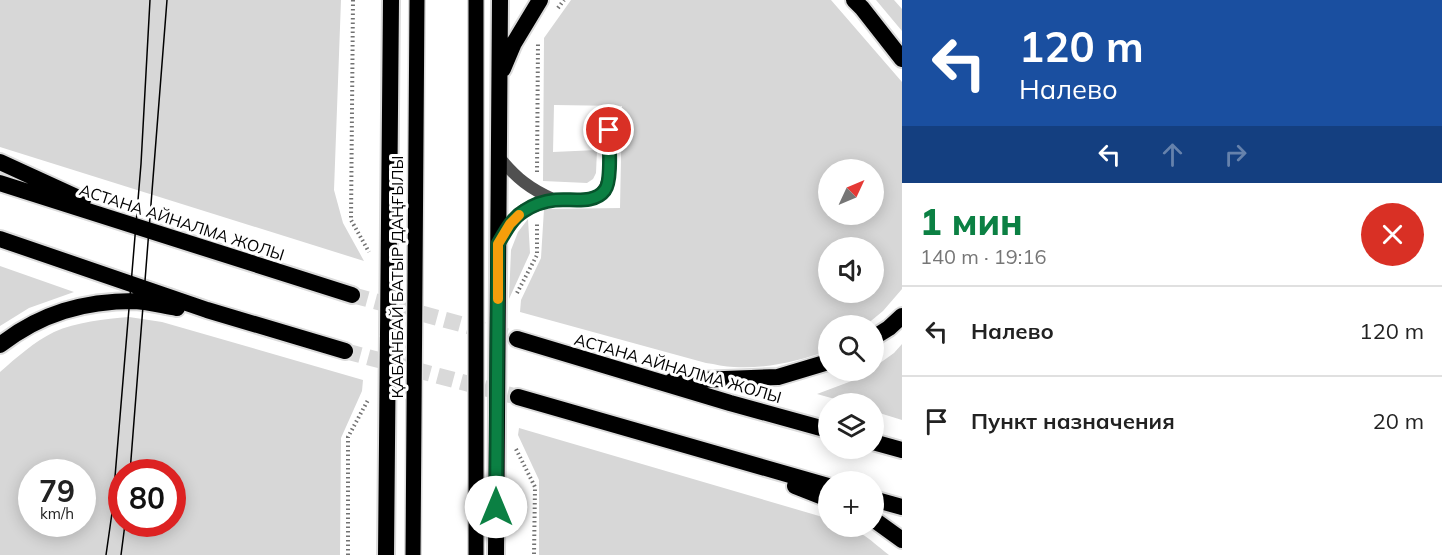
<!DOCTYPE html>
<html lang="ru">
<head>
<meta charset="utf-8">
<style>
	:root { --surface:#fff; --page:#f2f2f2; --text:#222; --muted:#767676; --line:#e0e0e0; --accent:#0b8043 }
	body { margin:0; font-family:Mulish,sans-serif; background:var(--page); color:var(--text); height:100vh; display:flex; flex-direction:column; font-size:22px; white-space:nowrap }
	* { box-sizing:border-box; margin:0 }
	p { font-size:20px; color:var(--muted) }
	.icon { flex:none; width:33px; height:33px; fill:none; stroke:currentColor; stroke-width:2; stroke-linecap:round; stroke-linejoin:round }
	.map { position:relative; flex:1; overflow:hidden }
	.panel { display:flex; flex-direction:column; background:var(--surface); width:540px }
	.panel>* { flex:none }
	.top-card { background:#1a4fa0; color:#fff; overflow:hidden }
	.needle { width:39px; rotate:46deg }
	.tools { position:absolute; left:818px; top:159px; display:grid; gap:12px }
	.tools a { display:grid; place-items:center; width:66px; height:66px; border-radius:50%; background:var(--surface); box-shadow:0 3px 15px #0003; font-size:30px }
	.speed { position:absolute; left:18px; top:459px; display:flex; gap:12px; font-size:30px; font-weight:700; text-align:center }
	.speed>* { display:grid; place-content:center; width:78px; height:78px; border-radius:50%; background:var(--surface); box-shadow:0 3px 15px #0003; line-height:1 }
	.speed small { font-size:15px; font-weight:400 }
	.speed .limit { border:9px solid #d22; background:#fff; color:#111 }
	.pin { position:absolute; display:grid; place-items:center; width:51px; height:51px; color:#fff; margin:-26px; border:3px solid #fff; border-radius:50%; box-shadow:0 2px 6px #0007 }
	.me { position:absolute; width:66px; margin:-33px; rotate:0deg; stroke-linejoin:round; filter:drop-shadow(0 0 4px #0008) }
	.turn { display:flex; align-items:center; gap:21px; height:126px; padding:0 18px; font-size:27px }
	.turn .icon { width:78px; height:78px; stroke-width:2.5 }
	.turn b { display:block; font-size:42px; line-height:51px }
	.lanes { display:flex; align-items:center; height:57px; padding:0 18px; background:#0003; justify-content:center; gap:30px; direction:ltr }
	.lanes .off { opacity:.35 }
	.round { display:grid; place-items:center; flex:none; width:63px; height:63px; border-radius:32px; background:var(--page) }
	.headline { display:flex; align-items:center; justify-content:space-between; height:102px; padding:0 18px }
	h1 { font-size:36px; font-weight:800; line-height:45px; color:var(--accent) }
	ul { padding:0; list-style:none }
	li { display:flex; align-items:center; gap:18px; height:90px; padding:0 18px; border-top:2px solid var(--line) }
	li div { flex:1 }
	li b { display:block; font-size:22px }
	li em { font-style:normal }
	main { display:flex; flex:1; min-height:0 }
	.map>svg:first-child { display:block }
	.green { fill:#d7d7d7; fill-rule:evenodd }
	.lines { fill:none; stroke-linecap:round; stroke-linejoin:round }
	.trunk-tunnel { stroke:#d9d9d9; stroke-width:16; stroke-dasharray:16 8; stroke-linecap:butt }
	.primary-casing { stroke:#dbdbdb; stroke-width:18 }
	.trunk-casing { stroke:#dbdbdb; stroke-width:20 }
	.path { stroke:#727272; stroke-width:4; stroke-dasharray:1.5 3; stroke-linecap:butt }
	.service { stroke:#505050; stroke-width:12 }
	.primary { stroke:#000; stroke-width:15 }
	.trunk { stroke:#000; stroke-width:16 }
	.tram { stroke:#000; stroke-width:1.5 }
	.route-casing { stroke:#07532c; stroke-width:15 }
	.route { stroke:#0b8043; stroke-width:10 }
	.slow { stroke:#f59e0b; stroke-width:10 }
	.labels { text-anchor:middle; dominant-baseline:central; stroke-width:6; stroke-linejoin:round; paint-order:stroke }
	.street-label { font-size:16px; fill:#000; stroke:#fff }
</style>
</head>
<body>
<main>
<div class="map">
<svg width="902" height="555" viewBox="0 0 902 555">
	<rect width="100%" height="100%" fill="#fff"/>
	<path class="green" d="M 0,0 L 341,0 L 334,190 L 343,223 L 364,261 L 0,147 Z
		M 571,0 L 831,0 L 902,82 L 902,289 L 883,311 L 866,325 L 828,326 L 828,351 C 798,361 767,369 734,367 C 725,367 715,364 706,363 L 520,312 L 521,300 L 541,258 L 544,209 L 620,208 L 622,106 L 554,105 L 553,152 L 597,150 L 596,173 L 593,179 L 587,183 L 543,181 L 544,38 ZM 828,170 L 873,170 L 873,214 L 828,214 ZM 828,248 L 873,248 L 873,292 L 828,292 Z
		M 876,0 L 894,0 L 902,9 L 902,31 Z
		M 528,219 L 530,253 L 509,299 L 511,250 L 518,232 Z
		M 0,266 L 74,292 L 29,308 L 0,326 Z
		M 129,317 L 162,322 L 363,380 L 362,391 L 341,438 L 340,555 L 0,555 L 0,372 C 17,357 34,342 54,332 C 76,322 105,319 129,317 ZM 32,472 L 82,472 L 82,524 L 32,524 ZM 122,472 L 172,472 L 172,524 L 122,524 Z
		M 902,344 L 902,420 L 873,411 L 873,404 L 849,403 L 817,394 L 857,379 L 869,371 L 873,370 L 873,368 L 894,353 Z
		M 519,428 L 826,518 L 828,519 L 828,526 C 859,526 866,537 889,555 L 539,555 L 539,480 L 518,435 Z"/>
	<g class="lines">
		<path class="trunk-tunnel" d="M 352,295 L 517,339
			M 345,351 L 518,397"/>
		<g class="primary-casing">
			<path id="primary" d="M 413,555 L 417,0
				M 476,555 L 476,0"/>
		</g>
		<g class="trunk-casing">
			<path id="trunk" d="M 854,0 L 862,8 L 902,59
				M 503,69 L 514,43 L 540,0
				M 0,162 L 83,200
				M 0,183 L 352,295
				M 0,239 L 207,310 L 345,351
				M 873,338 L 889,328 L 902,316
				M 517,339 L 730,403 L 828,430
				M 0,345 C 41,313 84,301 135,301 C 149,302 164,306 177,308
				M 672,381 L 778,377 L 828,362
				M 518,397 L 828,486
				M 873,442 L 902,450
				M 795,486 L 828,499
				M 873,499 L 902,507
				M 873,519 L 902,540
				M 386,555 L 391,0
				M 496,555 L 500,0"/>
		</g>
		<path class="path" d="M 353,0 L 351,220 L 369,252
			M 558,8 L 564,0
			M 537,172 L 538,42
			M 517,293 L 537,255 L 537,222
			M 516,449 L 535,487 L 534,555
			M 348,555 L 348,437 L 368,400"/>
		<path class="service" d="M 555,200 C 568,200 586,202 597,196 C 614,187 609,147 609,130
			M 499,243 C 516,214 523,208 555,200 C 530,189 516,178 499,157"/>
		<use href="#primary" class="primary"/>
		<use href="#trunk" class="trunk"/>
		<path class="tram" d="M 130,472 L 167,0
			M 106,555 L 112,513 L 141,164 L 150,0
			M 121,555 L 125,524"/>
	</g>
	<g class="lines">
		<g class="route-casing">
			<path id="route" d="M 496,507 L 498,244 C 505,232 512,218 524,211 C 533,205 545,201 555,200 C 571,198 594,205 605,190 C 612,181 609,143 609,130"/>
		</g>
		<use href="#route" class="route"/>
		<path class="slow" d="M 498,299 L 498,244 L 510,224 L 519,215"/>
	</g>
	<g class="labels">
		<g class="street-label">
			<text transform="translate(182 222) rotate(18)">АСТАНА АЙНАЛМА ЖОЛЫ</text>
			<text transform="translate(397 277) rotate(-90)">ҚАБАНБАЙ БАТЫР ДАҢҒЫЛЫ</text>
			<text transform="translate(678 368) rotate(16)">АСТАНА АЙНАЛМА ЖОЛЫ</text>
		</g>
	</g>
</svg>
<div class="tools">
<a><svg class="needle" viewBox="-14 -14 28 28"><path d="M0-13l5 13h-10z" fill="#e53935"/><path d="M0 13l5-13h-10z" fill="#767676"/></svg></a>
<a><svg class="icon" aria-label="sound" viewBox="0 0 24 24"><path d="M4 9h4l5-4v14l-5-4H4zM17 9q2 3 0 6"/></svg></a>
<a><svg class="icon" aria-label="search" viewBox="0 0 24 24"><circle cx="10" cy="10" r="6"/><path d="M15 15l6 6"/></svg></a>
<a><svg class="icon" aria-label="layers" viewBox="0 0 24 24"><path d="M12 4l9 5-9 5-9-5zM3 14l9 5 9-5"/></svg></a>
<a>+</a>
</div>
<div class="speed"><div>79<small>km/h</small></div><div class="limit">80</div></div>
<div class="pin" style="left:609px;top:130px;background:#d93025"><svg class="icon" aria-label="arrive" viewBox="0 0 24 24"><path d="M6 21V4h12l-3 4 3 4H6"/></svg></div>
<svg class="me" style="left:496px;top:507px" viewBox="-20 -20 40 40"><circle r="19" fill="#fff"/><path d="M0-13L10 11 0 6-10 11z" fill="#0b8043"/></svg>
</div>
<section class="panel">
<div class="top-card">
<div class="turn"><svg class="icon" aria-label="left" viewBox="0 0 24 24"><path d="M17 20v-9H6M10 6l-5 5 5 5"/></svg><div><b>120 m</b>Налево</div></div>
<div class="lanes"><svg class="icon" aria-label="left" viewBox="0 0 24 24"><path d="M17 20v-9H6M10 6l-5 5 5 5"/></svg><svg class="icon off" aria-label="ahead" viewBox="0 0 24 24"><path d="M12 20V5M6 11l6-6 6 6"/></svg><svg class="icon off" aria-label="right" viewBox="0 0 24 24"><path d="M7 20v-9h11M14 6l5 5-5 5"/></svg></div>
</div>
<div class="headline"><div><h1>1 мин</h1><p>140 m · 19:16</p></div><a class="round" style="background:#d93025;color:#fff"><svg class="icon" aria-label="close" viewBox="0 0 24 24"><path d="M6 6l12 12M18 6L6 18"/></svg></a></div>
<ul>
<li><svg class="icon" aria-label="left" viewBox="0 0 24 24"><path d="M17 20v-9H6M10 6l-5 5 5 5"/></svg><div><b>Налево</b></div><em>120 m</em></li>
<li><svg class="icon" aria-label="arrive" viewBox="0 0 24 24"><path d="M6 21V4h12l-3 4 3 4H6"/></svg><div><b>Пункт назначения</b></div><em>20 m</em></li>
</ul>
</section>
</main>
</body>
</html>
